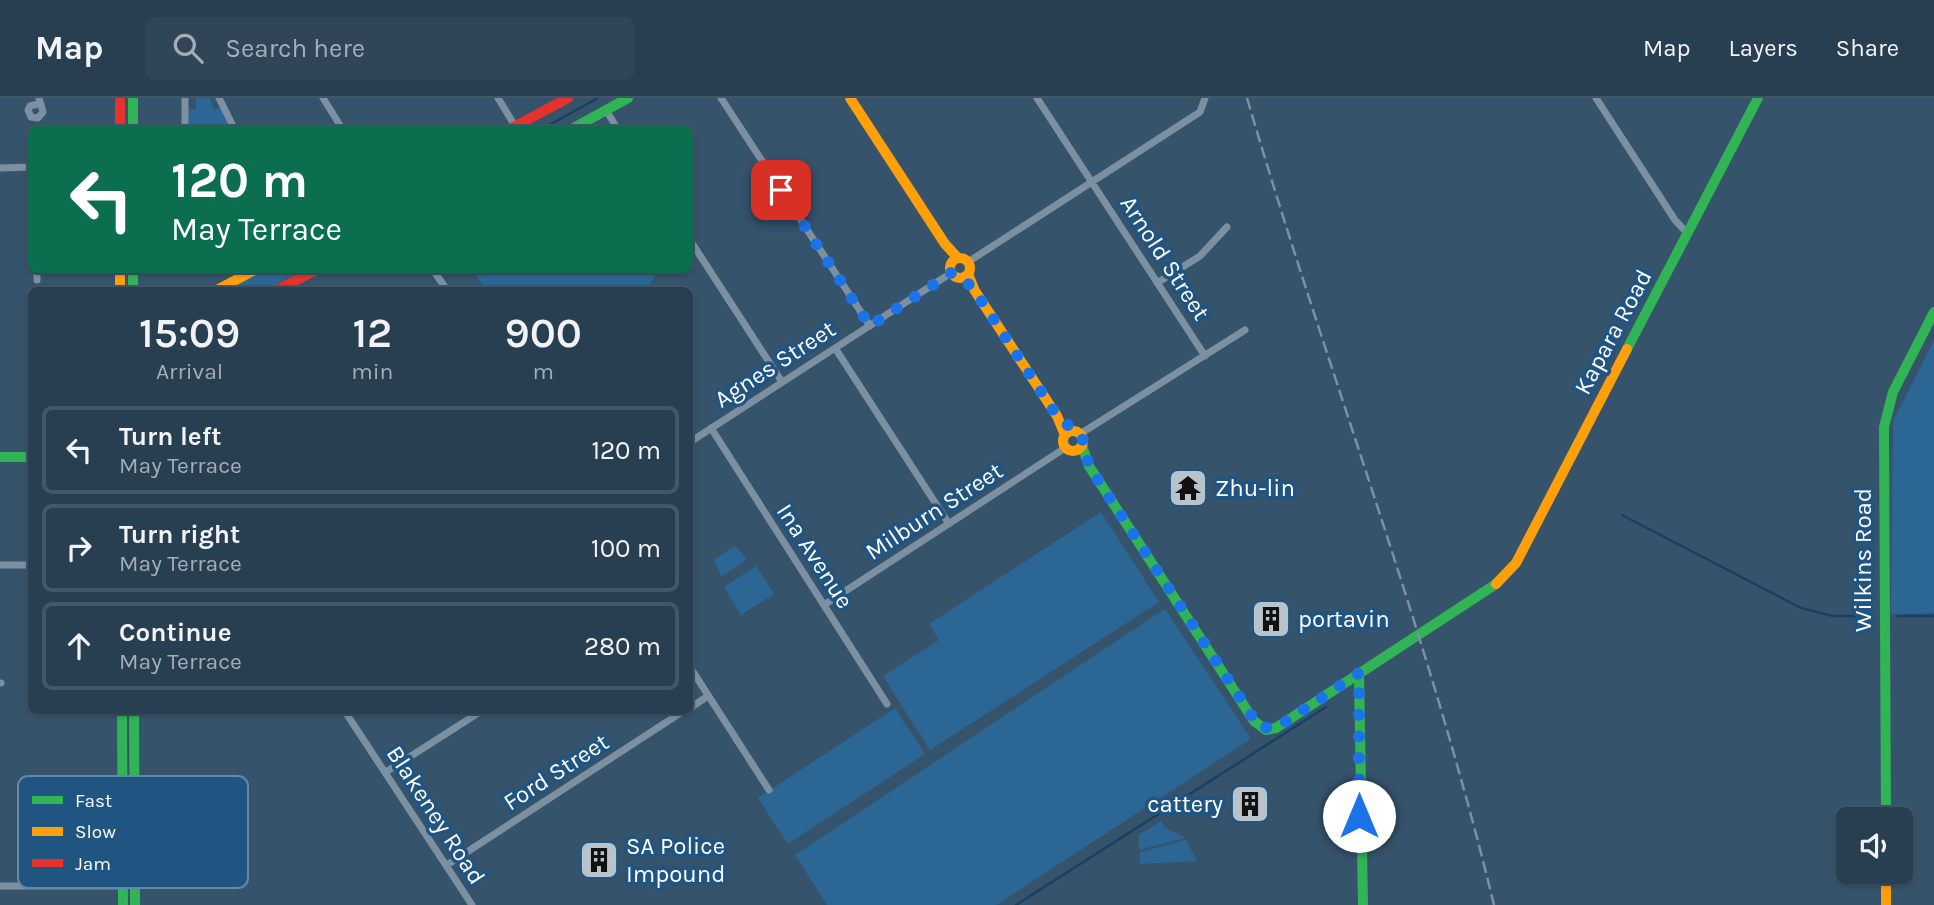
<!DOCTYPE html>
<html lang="en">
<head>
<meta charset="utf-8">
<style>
	:root { --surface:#283e51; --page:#304558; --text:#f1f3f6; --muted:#a5aeb7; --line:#445768 }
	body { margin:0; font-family:Karla,sans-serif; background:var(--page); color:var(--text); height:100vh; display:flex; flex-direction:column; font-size:26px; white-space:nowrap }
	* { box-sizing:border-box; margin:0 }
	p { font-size:23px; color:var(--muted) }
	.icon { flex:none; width:38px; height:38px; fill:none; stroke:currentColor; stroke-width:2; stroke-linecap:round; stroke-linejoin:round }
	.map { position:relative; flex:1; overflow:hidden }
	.side { position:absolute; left:28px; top:189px; width:665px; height:427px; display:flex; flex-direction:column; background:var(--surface); border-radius:10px; box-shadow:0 2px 5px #0004,0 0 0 2px var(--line) }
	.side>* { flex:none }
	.banner { position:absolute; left:28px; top:28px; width:665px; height:147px; border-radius:10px; box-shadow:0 2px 5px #0004,0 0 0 2px var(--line); background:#0b6e4f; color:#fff; overflow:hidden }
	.controls { position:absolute; left:1836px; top:709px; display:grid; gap:14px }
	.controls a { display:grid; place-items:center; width:77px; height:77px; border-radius:10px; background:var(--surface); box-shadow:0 2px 5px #0004,0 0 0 2px var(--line); font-size:35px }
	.pin { position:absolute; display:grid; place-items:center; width:60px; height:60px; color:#fff; margin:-30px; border-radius:14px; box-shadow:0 4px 10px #0006 }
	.me { position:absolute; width:77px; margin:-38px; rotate:0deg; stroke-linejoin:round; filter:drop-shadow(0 0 5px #0008) }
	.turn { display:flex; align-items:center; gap:24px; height:147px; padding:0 28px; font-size:32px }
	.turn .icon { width:91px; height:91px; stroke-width:2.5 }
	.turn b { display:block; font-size:49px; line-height:60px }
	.eta { display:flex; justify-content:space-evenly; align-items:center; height:119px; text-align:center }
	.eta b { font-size:42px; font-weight:600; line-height:49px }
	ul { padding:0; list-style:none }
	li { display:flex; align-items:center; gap:21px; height:88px; margin:0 14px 10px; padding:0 14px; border:4px solid var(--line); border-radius:10px }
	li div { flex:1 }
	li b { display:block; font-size:26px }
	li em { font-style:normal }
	header { display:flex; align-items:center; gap:42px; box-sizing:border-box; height:98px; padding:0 35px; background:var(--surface); border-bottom:2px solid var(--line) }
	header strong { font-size:33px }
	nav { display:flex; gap:38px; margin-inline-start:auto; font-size:24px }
	.search { width:490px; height:63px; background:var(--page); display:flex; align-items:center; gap:18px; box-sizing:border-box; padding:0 24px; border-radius:10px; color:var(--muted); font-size:26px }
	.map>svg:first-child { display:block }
	.green { fill:#2c6694 }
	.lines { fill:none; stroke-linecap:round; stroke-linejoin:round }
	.stream { stroke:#194062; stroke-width:2.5 }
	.street { stroke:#7c90a2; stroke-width:7 }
	.fast { stroke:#30b455; stroke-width:10 }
	.slow { stroke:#ff9f0a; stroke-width:10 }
	.jam { stroke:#e5322d; stroke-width:10 }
	.rail { stroke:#7d90a2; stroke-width:2.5; stroke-dasharray:12 5; stroke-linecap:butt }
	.route { stroke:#1a73e8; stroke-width:12; stroke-dasharray:0 21.6 }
	.labels { text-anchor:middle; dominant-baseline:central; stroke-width:7; stroke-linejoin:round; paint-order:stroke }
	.street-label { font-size:24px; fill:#fff; stroke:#205582 }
	.poi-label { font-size:24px; fill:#fff; stroke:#205582; text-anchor:start }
	.key { fill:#205582; stroke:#6388a8; stroke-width:2 }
	.key-label { font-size:19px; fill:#fff }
</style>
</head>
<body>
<header>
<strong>Map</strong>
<div class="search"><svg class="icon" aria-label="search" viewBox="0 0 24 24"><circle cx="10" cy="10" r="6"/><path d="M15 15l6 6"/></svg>Search here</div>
<nav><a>Map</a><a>Layers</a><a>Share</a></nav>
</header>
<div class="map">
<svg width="1934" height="807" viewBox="0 0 1934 807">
	<rect width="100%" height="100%" fill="#36536c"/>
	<path class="green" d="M 196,0 L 210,0 L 214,12 L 220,9 L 233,31 L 189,31 L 189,11 L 196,11 Z
		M 266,172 L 303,172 L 265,192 L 228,192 Z
		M 473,172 L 659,172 L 646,192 L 486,192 Z
		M 1934,242 L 1934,515 L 1891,516 L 1893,323 Z
		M 1101,414 L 1159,504 L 930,652 L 883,578 L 939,542 L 929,526 Z
		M 735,448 L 747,461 L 721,479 L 714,462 Z
		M 756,468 L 774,496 L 741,517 L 724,489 Z
		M 1165,511 L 1251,641 L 996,807 L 827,807 L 795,757 Z
		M 895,610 L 925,656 L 788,746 L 758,700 Z
		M 1161,723 L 1166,730 L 1185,740 L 1139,752 L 1139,737 Z
		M 1186,742 L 1197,763 L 1140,766 L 1140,754 Z"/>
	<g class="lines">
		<path class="stream" d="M 540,32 L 598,0
			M 1622,417 L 1801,510 L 1833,518 L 1867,518
			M 1898,518 L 1934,518
			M 1016,807 L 1326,609"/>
		<path class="street" d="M 219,0 L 235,32
			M 323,0 L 343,32
			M 498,0 L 515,28
			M 721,0 L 870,228
			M 1037,0 L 1205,258
			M 1596,0 L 1675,122 L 1688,136
			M 38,6 L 30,8 L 28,12 L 31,19 L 38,20 L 43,14 L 39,0
			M 606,12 L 618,32
			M 185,32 L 185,0
			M 0,70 L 32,69
			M 690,142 L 782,284
			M 968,164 L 1200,14 L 1205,0
			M 433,172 L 447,192
			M 37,182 L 37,172
			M 1157,185 L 1200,158 L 1227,129
			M 835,250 L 949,426
			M 711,330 L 887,606
			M 1080,336 L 1245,232
			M 690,344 L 951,175
			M 0,467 L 32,467
			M 824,507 L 1065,350
			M 690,569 L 769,692
			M 0,585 L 1,585
			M 690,610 L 708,598
			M 344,612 L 472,807
			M 386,674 L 483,612
			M 447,767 L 685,612
			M 0,788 L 125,788"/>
		<path class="fast" d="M 133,0 L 133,32
			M 570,32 L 628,0
			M 133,172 L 133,192
			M 1627,251 L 1758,0
			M 1082,348 L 1089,368 L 1254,623 L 1266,632 L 1276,630 L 1496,486
			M 0,359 L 32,359
			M 1359,575 L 1363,807
			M 122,612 L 123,807
			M 134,612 L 135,807
			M 1886,721 L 1884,329 L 1893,294 L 1934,214"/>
		<path class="slow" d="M 850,0 L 945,146 L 958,160
			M950 170a10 10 0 1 1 20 0a10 10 0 1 1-20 0Z
			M 120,172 L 120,192
			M 968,176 L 975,193 L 1057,318 L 1065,337
			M 217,192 L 255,172
			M1063 343a10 10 0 1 1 20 0a10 10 0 1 1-20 0Z
			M 1496,486 L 1516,465 L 1627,251
			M 1886,774 L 1886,807"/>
		<path class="jam" d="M 120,0 L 120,32
			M 508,32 L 568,0
			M 277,192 L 316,172"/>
		<path class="rail" d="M 1247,0 C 1326,270 1428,534 1494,807"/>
	</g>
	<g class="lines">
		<path class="route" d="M 781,92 L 870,228 L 951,175 L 962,179 L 975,193 L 1057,318 L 1082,339 L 1089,368 L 1259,629 L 1276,630 L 1359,575 L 1359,718"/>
	</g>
	<defs>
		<g id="temple-square" transform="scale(2.0125)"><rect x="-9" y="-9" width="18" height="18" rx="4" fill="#b9c3cc" stroke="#205582"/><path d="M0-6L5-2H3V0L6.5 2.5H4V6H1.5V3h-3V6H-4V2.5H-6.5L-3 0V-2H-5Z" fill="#111"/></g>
		<g id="building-square" transform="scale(2.0125)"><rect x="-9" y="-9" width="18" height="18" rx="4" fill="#b9c3cc" stroke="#205582"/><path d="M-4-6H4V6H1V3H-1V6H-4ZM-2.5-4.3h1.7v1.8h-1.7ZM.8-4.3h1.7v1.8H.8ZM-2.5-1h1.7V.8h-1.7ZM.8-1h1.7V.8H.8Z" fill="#111"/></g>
	</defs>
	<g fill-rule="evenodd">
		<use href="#temple-square" x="1188" y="390"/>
		<use href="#building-square" x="1271" y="521"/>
		<use href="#building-square" x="1250" y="706"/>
		<use href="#building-square" x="599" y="762"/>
	</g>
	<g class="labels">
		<g class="street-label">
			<text transform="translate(1165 160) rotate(57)">Arnold Street</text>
			<text transform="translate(1613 234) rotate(-62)">Kapara Road</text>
			<text transform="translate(775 266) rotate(-33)">Agnes Street</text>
			<text transform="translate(934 413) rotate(-33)">Milburn Street</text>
			<text transform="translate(815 458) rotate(57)">Ina Avenue</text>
			<text transform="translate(1863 462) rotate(-90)">Wilkins Road</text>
			<text transform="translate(556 674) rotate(-33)">Ford Street</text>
			<text transform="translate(436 717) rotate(57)">Blakeney Road</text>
		</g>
		<g class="poi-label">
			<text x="1215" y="390">Zhu-lin</text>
			<text x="1298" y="521">portavin</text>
			<text x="1223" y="706" text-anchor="end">cattery</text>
			<text x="626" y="748">SA Police<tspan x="626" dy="28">Impound</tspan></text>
		</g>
	</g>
	<rect x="18" y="678" width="230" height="112" rx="10" class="key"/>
	<rect x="32" y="698" width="31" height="8" fill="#30b455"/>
	<rect x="32" y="729" width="31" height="9" fill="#ff9f0a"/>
	<rect x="32" y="761" width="31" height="8" fill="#e5322d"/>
	<g class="key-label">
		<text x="75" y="709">Fast</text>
		<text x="75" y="740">Slow</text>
		<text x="75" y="772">Jam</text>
	</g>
</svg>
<div class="controls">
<a><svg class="icon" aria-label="sound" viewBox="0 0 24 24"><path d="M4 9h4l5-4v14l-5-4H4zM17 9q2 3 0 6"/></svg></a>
</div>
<div class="pin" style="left:781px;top:92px;background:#d93025"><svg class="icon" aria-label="arrive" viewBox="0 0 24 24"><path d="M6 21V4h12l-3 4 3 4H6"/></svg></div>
<svg class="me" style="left:1359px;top:718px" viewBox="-20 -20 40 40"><circle r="19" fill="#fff"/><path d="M0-13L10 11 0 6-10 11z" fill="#1a73e8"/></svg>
<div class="banner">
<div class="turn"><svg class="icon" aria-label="left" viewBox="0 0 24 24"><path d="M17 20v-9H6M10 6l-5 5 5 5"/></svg><div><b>120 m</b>May Terrace</div></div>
</div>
<section class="side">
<div class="eta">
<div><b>15:09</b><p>Arrival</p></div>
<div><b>12</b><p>min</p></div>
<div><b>900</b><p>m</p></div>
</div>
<ul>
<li><svg class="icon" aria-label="left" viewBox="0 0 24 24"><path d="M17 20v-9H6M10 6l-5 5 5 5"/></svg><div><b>Turn left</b><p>May Terrace</p></div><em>120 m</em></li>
<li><svg class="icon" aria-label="right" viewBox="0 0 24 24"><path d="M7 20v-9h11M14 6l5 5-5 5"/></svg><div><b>Turn right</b><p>May Terrace</p></div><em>100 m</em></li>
<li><svg class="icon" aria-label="ahead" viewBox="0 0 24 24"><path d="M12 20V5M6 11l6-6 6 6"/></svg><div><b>Continue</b><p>May Terrace</p></div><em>280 m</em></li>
</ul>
</section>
</div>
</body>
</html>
